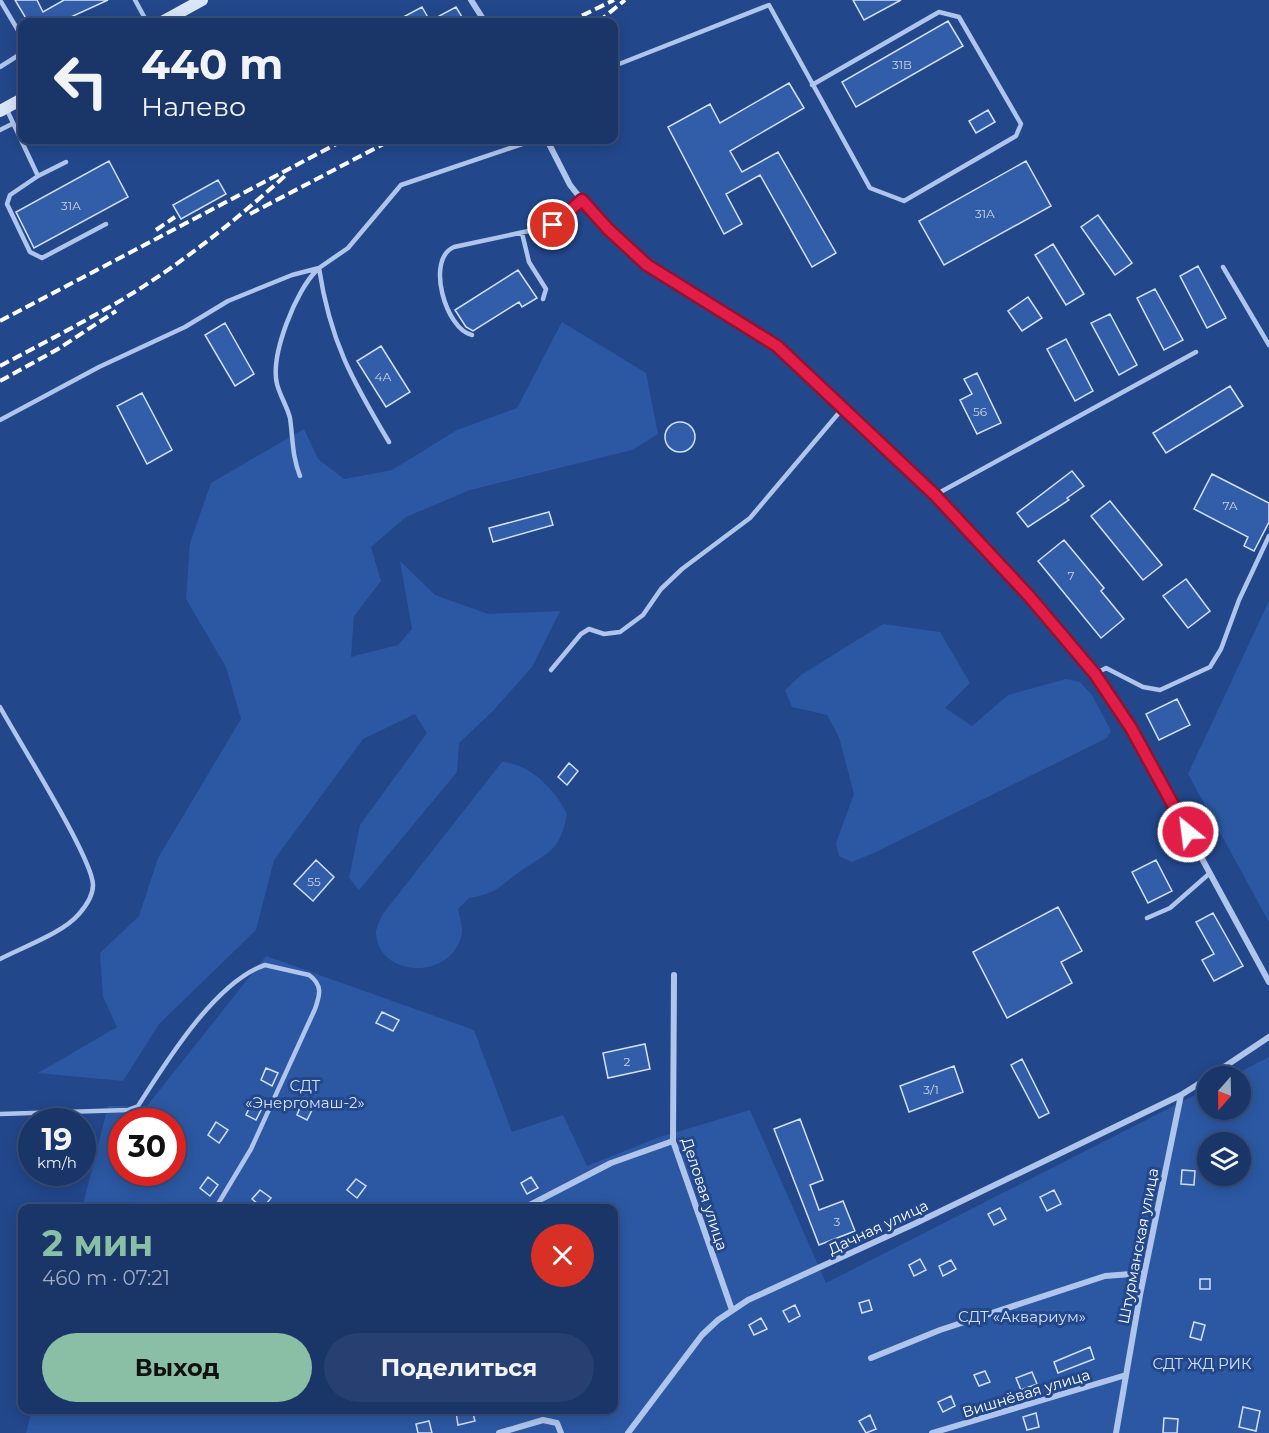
<!DOCTYPE html>
<html lang="ru">
<head>
<meta charset="utf-8">
<style>
	:root { --surface:#1a3568; --page:#274071; --text:#f1f3f6; --muted:#9fabc0; --line:#38507c; --accent:#8abfa5 }
	body { margin:0; font-family:Montserrat,sans-serif; background:var(--page); color:var(--text); height:100vh; display:flex; flex-direction:column; font-size:22px; white-space:nowrap }
	* { box-sizing:border-box; margin:0 }
	p { font-size:20px; color:var(--muted) }
	.icon { flex:none; width:33px; height:33px; fill:none; stroke:currentColor; stroke-width:2; stroke-linecap:round; stroke-linejoin:round }
	.map { position:relative; flex:1; overflow:hidden }
	.details { position:absolute; left:18px; top:1204px; width:600px; height:210px; display:flex; flex-direction:column; background:var(--surface); border-radius:12px; box-shadow:0 3px 15px #0003,0 0 0 2px var(--line) }
	.details>* { flex:none }
	.hud { position:absolute; left:18px; top:18px; width:600px; height:126px; border-radius:12px; box-shadow:0 3px 15px #0003,0 0 0 2px var(--line); background:#1a3568; color:var(--text); overflow:hidden }
	.needle { width:39px; rotate:200deg }
	.buttons { position:absolute; left:1197px; top:1066px; display:grid; gap:12px }
	.buttons a { display:grid; place-items:center; width:54px; height:54px; border-radius:50%; background:var(--surface); box-shadow:0 3px 15px #0003,0 0 0 2px var(--line); font-size:30px }
	.speed { position:absolute; left:18px; top:1108px; display:flex; gap:12px; font-size:30px; font-weight:700; text-align:center }
	.speed>* { display:grid; place-content:center; width:78px; height:78px; border-radius:50%; background:var(--surface); box-shadow:0 3px 15px #0003,0 0 0 2px var(--line); line-height:1 }
	.speed small { font-size:15px; font-weight:400 }
	.speed .limit { border:9px solid #d22; background:#fff; color:#111 }
	.pin { position:absolute; display:grid; place-items:center; width:51px; height:51px; color:#fff; margin:-26px; border:3px solid #fff; border-radius:50%; box-shadow:0 2px 6px #0007 }
	.me { position:absolute; width:66px; margin:-33px; rotate:331deg; stroke-linejoin:round; filter:drop-shadow(0 0 4px #0008) }
	.turn { display:flex; align-items:center; gap:21px; height:126px; padding:0 24px; font-size:27px }
	.turn .icon { width:78px; height:78px; stroke-width:2.5 }
	.turn b { display:block; font-size:42px; line-height:51px }
	.round { display:grid; place-items:center; flex:none; width:63px; height:63px; border-radius:32px; background:var(--page) }
	.headline { display:flex; align-items:center; justify-content:space-between; height:102px; padding:0 24px }
	h1 { font-size:36px; font-weight:700; line-height:45px; color:var(--accent) }
	.cta { display:flex; gap:12px; margin-top:auto; padding:12px 24px }
	.cta a { flex:1; height:69px; border-radius:36px; background:var(--accent); color:#111; font-size:24px; font-weight:700; line-height:69px; text-align:center }
	.cta a+a { background:var(--page); color:var(--text) }
	.map>svg:first-child { display:block }
	.green { fill:#2c58a3; fill-rule:evenodd }
	.building { fill:#325da8; stroke:#d3e1f8; stroke-width:1.5 }
	.lines { fill:none; stroke-linecap:round; stroke-linejoin:round }
	.lane { stroke:#afc5eb; stroke-width:4.5 }
	.street { stroke:#afc5eb; stroke-width:6 }
	.secondary { stroke:#dae5f8; stroke-width:12 }
	.rail { stroke:#fff; stroke-width:4; stroke-dasharray:10 4.5; stroke-linecap:butt }
	.route-casing { stroke:#92132f; stroke-width:15 }
	.route { stroke:#e11d48; stroke-width:10 }
	.labels { text-anchor:middle; dominant-baseline:central; stroke-width:6; stroke-linejoin:round; paint-order:stroke }
	.number-label { font-size:12px; fill:#ccd6e9 }
	.park-label { font-size:15px; fill:#d3e1f8; stroke:#22478b }
	.street-label { font-size:15px; fill:#fff; stroke:#22478b }
</style>
</head>
<body>
<div class="map">
<svg width="1269" height="1433" viewBox="0 0 1269 1433">
	<rect width="100%" height="100%" fill="#22478b"/>
	<path class="green" d="M 562,322 L 646,373 L 658,434 L 632,450 L 470,490 L 406,517 L 371,547 L 381,581 L 354,616 L 351,657 L 398,645 L 412,629 L 400,561 L 435,595 L 488,614 L 560,611 L 532,667 L 493,711 L 459,743 L 457,772 L 359,890 L 349,878 L 360,825 L 427,733 L 415,714 L 363,739 L 274,860 L 256,930 L 159,1024 L 123,1081 L 38,1073 L 117,1027 L 103,997 L 100,953 L 139,916 L 158,858 L 241,719 L 226,667 L 186,599 L 190,543 L 211,483 L 304,429 L 318,459 L 344,479 L 392,470 L 457,430 L 517,408 Z
		M 1269,601 L 1269,922 L 1188,774 Z
		M 883,624 L 940,632 L 970,683 L 945,708 L 972,726 L 1008,695 L 1066,679 L 1080,682 L 1092,695 L 1111,731 L 1107,738 L 876,852 L 852,862 L 839,856 L 836,843 L 854,794 L 839,737 L 827,715 L 792,707 L 785,690 L 801,675 Z
		M 502,762 C 529,763 556,790 567,814 C 560,851 550,851 522,870 C 499,886 499,893 469,898 L 458,909 C 460,918 464,929 461,937 C 449,981 378,977 376,933 C 376,928 380,920 382,915 Z
		M 266,956 L 474,1030 L 512,1132 L 563,1115 L 587,1166 L 657,1138 L 750,1110 L 826,1283 L 1207,1089 L 1208,1110 L 1240,1110 L 1240,1077 L 1230,1077 L 1269,1057 L 1269,1433 L 26,1433 L 32,1410 L 614,1410 L 614,1209 L 82,1209 L 108,1106 L 147,1106 ZM 122,1122 L 172,1122 L 172,1173 L 122,1173 ZM 1208,1143 L 1240,1143 L 1240,1176 L 1208,1176 Z"/>
	<path class="building" d="M 15,0 L 37,0 L 43,12 L 64,0 L 108,0 L 60,22 L 23,22 L 27,20 Z
		M 853,0 L 901,0 L 864,20 Z
		M 422,7 L 430,21 L 456,7 L 465,22 L 394,22 Z
		M 948,21 L 963,46 L 856,107 L 842,82 Z
		M 789,83 L 804,108 L 730,151 L 742,172 L 778,152 L 836,253 L 812,267 L 760,175 L 726,194 L 742,224 L 724,234 L 668,127 L 710,104 L 720,123 Z
		M 988,110 L 995,122 L 976,133 L 969,121 Z
		M 109,161 L 128,197 L 34,248 L 16,212 Z
		M 1026,161 L 1051,206 L 944,265 L 919,221 Z
		M 218,180 L 226,194 L 181,219 L 173,205 Z
		M 1098,215 L 1132,263 L 1115,275 L 1081,227 Z
		M 1053,244 L 1084,294 L 1066,305 L 1035,255 Z
		M 1198,266 L 1226,318 L 1207,328 L 1180,276 Z
		M 518,270 L 537,298 L 522,307 L 519,302 L 473,331 L 466,327 L 455,310 Z
		M 1155,289 L 1183,340 L 1164,350 L 1137,298 Z
		M 1028,297 L 1042,318 L 1022,331 L 1008,311 Z
		M 1110,314 L 1137,365 L 1119,375 L 1091,323 Z
		M 225,323 L 254,374 L 235,386 L 205,335 Z
		M 1066,339 L 1093,391 L 1075,401 L 1047,349 Z
		M 381,346 L 410,392 L 386,407 L 357,361 Z
		M 977,373 L 1001,423 L 977,434 L 960,400 L 972,394 L 964,379 Z
		M 1230,386 L 1243,406 L 1166,453 L 1153,433 Z
		M 142,393 L 172,450 L 147,464 L 117,406 Z
		M665 437a15 15 0 1 1 30 0a15 15 0 1 1-30 0Z
		M 1072,471 L 1084,486 L 1067,498 L 1069,500 L 1028,527 L 1017,513 Z
		M 1212,474 L 1269,503 L 1269,522 L 1254,551 L 1244,546 L 1248,537 L 1194,509 Z
		M 1110,501 L 1162,565 L 1143,580 L 1091,516 Z
		M 549,512 L 553,525 L 493,542 L 489,528 Z
		M 1064,540 L 1104,588 L 1101,591 L 1124,619 L 1101,638 L 1038,561 Z
		M 1186,579 L 1210,611 L 1188,628 L 1163,596 Z
		M 1177,699 L 1190,725 L 1159,740 L 1146,714 Z
		M 569,763 L 578,771 L 567,785 L 558,777 Z
		M 316,860 L 334,877 L 313,901 L 294,884 Z
		M 1156,860 L 1172,891 L 1148,903 L 1132,872 Z
		M 1058,907 L 1082,951 L 1061,962 L 1072,983 L 1007,1018 L 973,952 Z
		M 1213,913 L 1243,966 L 1214,981 L 1202,960 L 1214,954 L 1196,922 Z
		M 382,1012 L 399,1020 L 393,1031 L 376,1023 Z
		M 645,1044 L 650,1069 L 608,1078 L 603,1053 Z
		M 1022,1059 L 1049,1113 L 1039,1118 L 1011,1065 Z
		M 954,1066 L 963,1092 L 909,1112 L 900,1086 Z
		M 266,1068 L 278,1073 L 272,1086 L 261,1080 Z
		M 251,1104 L 261,1110 L 256,1120 L 246,1115 Z
		M 301,1105 L 312,1110 L 307,1120 L 297,1115 Z
		M 800,1119 L 823,1180 L 810,1185 L 819,1210 L 843,1201 L 855,1231 L 819,1245 L 774,1129 Z
		M 216,1122 L 228,1130 L 219,1143 L 208,1135 Z
		M 1182,1170 L 1195,1171 L 1194,1185 L 1181,1184 Z
		M 208,1177 L 218,1185 L 210,1196 L 200,1188 Z
		M 531,1177 L 538,1188 L 527,1194 L 521,1183 Z
		M 356,1179 L 366,1186 L 357,1198 L 347,1190 Z
		M 260,1190 L 271,1198 L 263,1208 L 252,1199 Z
		M 1054,1190 L 1061,1204 L 1047,1211 L 1040,1197 Z
		M 1000,1208 L 1006,1219 L 994,1225 L 988,1214 Z
		M 920,1259 L 926,1270 L 914,1276 L 909,1265 Z
		M 951,1260 L 956,1269 L 943,1276 L 939,1266 Z
		M 1200,1279 L 1210,1279 L 1210,1289 L 1200,1289 Z
		M 869,1300 L 872,1310 L 862,1313 L 859,1303 Z
		M 795,1305 L 800,1316 L 789,1322 L 783,1311 Z
		M 761,1318 L 767,1329 L 754,1335 L 749,1325 Z
		M 1194,1322 L 1205,1325 L 1201,1340 L 1190,1337 Z
		M 1090,1347 L 1094,1359 L 1058,1373 L 1054,1362 Z
		M 985,1371 L 990,1382 L 979,1386 L 974,1375 Z
		M 1032,1372 L 1037,1384 L 1021,1390 L 1016,1378 Z
		M 951,1396 L 955,1406 L 943,1412 L 938,1402 Z
		M 1243,1407 L 1260,1411 L 1256,1431 L 1239,1427 Z
		M 466,1410 L 472,1410 L 475,1421 L 458,1425 L 456,1412 Z
		M 1036,1413 L 1039,1427 L 1027,1430 L 1023,1417 Z
		M 870,1415 L 876,1429 L 866,1433 L 859,1421 Z
		M 1164,1418 L 1178,1419 L 1177,1433 L 1163,1433 Z
		M 429,1421 L 432,1433 L 418,1433 L 416,1424 Z"/>
	<g class="lines">
		<path class="lane" d="M 0,0 L 22,37
			M 135,0 L 147,22
			M 614,66 L 769,5 L 870,188 L 904,201 L 1016,136 L 1021,124 L 959,17 L 939,12 L 812,85
			M 0,67 L 22,53
			M 7,110 L 38,176 L 10,195 L 7,204 L 30,252 L 42,258 L 106,224
			M 0,130 L 12,124
			M 38,176 L 66,162
			M 522,233 L 529,262 L 546,289 L 543,299
			M 1223,267 L 1269,345
			M 472,335 C 446,330 425,259 454,247 L 547,227 L 582,200
			M 0,420 L 99,367 L 185,327 L 228,301 L 292,275 L 319,268
			M 389,442 C 352,380 330,341 319,268 L 348,248 L 401,185 L 534,140
			M 300,476 C 292,456 293,439 290,418 C 287,406 280,396 277,384 C 270,355 296,290 317,270
			M 935,495 L 1196,352
			M 551,670 L 581,634 L 589,629 L 604,634 L 620,632 L 643,615 L 661,589 L 682,569 L 750,518 L 843,408
			M 1095,674 L 1106,668 L 1143,687 L 1160,690 L 1210,667 L 1221,649 L 1239,600 L 1269,536
			M 0,707 C 17,738 93,859 93,885 C 93,896 86,906 79,914 C 63,933 23,947 0,959
			M 1147,918 L 1170,908 L 1210,873
			M 0,1114 L 128,1110 L 138,1106 C 166,1062 215,982 265,965 L 309,975 C 323,985 320,995 315,1009 L 251,1149 L 215,1209"/>
		<path class="street" d="M 471,0 L 485,22
			M 547,140 L 570,185 L 582,200 L 630,251 L 687,291 L 740,321 L 777,346 L 935,495 L 1029,596 L 1095,674 L 1131,728 L 1269,982
			M 674,975 L 673,1141 L 732,1310
			M 1209,1077 L 1269,1037
			M 522,1209 L 611,1163 L 673,1141
			M 871,1358 L 940,1330 L 1105,1276 L 1144,1273
			M 499,1433 L 543,1420 L 557,1423 L 561,1433
			M 628,1433 L 702,1335 L 718,1320 L 748,1300 L 914,1224 L 1181,1095
			M 932,1433 L 1126,1375
			M 1116,1433 L 1140,1295 L 1181,1095 L 1208,1078"/>
		<path class="secondary" d="M 162,22 L 202,0
			M 0,111 L 22,99"/>
		<path class="rail" d="M 569,22 L 614,0
			M 598,22 L 625,0
			M 250,214 L 391,140
			M 156,230 L 175,217
			M 0,321 L 344,140
			M 0,366 C 38,346 76,326 113,305 C 175,269 233,223 286,175
			M 0,381 L 58,349 L 116,311"/>
	</g>
	<g class="lines">
		<g class="route-casing">
			<path id="route" d="M 553,225 L 582,200 L 608,229 L 647,265 L 777,346 L 935,495 L 1029,596 L 1095,674 L 1131,728 L 1188,832"/>
		</g>
		<use href="#route" class="route"/>
	</g>
	<g class="labels">
		<g class="number-label">
			<text x="902" y="64">31В</text>
			<text x="71" y="205">31А</text>
			<text x="985" y="213">31А</text>
			<text x="383" y="376">4А</text>
			<text x="980" y="411">56</text>
			<text x="1230" y="505">7А</text>
			<text x="1071" y="575">7</text>
			<text x="314" y="881">55</text>
			<text x="627" y="1061">2</text>
			<text x="931" y="1089">3/1</text>
			<text x="837" y="1221">3</text>
		</g>
		<g class="park-label">
			<text x="305" y="1085">СДТ<tspan x="305" dy="17">«Энергомаш-2»</tspan></text>
			<text x="1022" y="1316">СДТ «Аквариум»</text>
			<text x="1202" y="1363">СДТ ЖД РИК</text>
		</g>
		<g class="street-label">
			<text transform="translate(705 1194) rotate(72)">Деловая улица</text>
			<text transform="translate(878 1227) rotate(-25)">Дачная улица</text>
			<text transform="translate(1138 1246) rotate(-79)">Штурманская улица</text>
			<text transform="translate(1026 1393) rotate(-17)">Вишнёвая улица</text>
		</g>
	</g>
</svg>
<div class="buttons">
<a><svg class="needle" viewBox="-14 -14 28 28"><path d="M0-13l5 13h-10z" fill="#e53935"/><path d="M0 13l5-13h-10z" fill="#9fabc0"/></svg></a>
<a><svg class="icon" aria-label="layers" viewBox="0 0 24 24"><path d="M12 4l9 5-9 5-9-5zM3 14l9 5 9-5"/></svg></a>
</div>
<div class="speed"><div>19<small>km/h</small></div><div class="limit">30</div></div>
<div class="pin" style="left:553px;top:225px;background:#d93025"><svg class="icon" aria-label="arrive" viewBox="0 0 24 24"><path d="M6 21V4h12l-3 4 3 4H6"/></svg></div>
<svg class="me" style="left:1188px;top:832px" viewBox="-20 -20 40 40"><circle r="17" fill="#e11d48" stroke="#fff" stroke-width="3"/><path d="M0-11L8 9 0 5-8 9z" fill="#fff"/></svg>
<div class="hud">
<div class="turn"><svg class="icon" aria-label="left" viewBox="0 0 24 24"><path d="M17 20v-9H6M10 6l-5 5 5 5"/></svg><div><b>440 m</b>Налево</div></div>
</div>
<section class="details">
<div class="headline"><div><h1>2 мин</h1><p>460 m · 07:21</p></div><a class="round" style="background:#d93025;color:#fff"><svg class="icon" aria-label="close" viewBox="0 0 24 24"><path d="M6 6l12 12M18 6L6 18"/></svg></a></div>
<div class="cta"><a>Выход</a><a>Поделиться</a></div>
</section>
</div>
</body>
</html>
